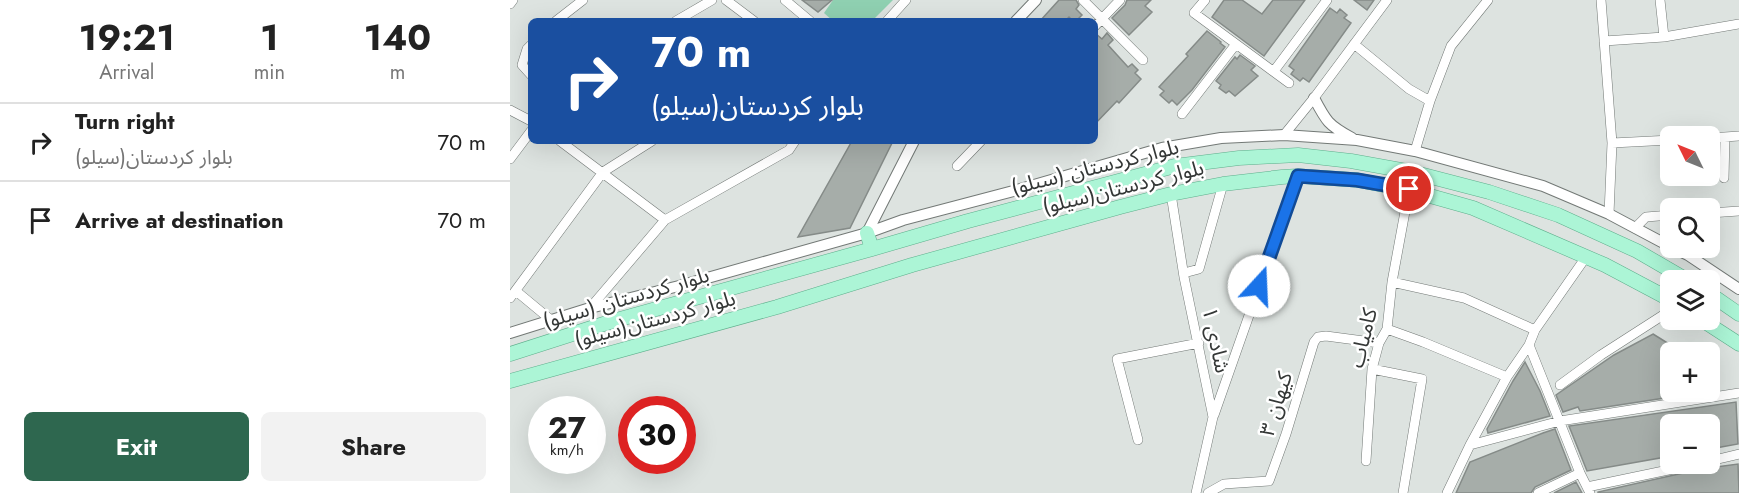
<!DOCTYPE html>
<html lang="en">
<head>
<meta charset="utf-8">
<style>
	:root { --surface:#fff; --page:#f2f2f2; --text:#222; --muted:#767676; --line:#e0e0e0; --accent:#2e674f }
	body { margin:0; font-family:Jost,"Noto Sans Arabic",sans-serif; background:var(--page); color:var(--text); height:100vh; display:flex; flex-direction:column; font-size:22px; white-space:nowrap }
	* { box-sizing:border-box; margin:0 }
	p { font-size:20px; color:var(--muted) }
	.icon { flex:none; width:33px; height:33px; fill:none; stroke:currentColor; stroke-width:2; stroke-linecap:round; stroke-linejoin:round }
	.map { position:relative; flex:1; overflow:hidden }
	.panel { display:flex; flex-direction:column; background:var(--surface); width:510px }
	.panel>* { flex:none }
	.top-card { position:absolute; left:18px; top:18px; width:570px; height:126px; border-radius:9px; box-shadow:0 6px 24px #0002; background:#1a4fa0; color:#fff; overflow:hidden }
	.needle { width:39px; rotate:313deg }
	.fabs { position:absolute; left:1150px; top:126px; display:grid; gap:12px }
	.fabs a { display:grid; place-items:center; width:60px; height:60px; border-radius:9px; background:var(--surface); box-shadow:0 6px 24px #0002; font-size:30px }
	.speed { position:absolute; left:18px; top:396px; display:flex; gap:12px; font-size:30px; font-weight:700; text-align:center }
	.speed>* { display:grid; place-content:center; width:78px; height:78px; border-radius:50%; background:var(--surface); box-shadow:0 6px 24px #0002; line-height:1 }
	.speed small { font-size:15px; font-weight:400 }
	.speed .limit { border:9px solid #d22; background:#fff; color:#111 }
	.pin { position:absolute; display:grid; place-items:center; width:51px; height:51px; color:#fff; margin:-26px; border:3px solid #fff; border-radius:50%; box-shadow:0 2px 6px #0007 }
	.me { position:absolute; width:66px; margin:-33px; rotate:20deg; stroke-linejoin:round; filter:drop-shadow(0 0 4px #0008) }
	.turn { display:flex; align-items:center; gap:21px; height:126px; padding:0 24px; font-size:27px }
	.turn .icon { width:78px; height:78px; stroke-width:2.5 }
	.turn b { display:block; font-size:42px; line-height:51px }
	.eta { display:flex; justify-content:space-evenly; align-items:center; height:102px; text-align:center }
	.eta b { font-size:36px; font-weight:700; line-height:42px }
	.cta { display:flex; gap:12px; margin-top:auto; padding:12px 24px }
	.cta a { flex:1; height:69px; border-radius:9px; background:var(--accent); color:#fff; font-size:24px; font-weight:700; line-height:69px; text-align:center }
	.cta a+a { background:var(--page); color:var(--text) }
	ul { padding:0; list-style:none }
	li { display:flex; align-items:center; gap:18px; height:78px; padding:0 24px; border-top:2px solid var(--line) }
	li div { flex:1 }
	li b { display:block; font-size:22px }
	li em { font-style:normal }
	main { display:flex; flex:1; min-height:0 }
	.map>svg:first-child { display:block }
	.green { fill:#8fd0b1 }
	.building { fill:#a6ada9; stroke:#858b88; stroke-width:1.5 }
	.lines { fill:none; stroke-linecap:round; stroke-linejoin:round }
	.minor-casing { stroke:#737976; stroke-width:10 }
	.tertiary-casing { stroke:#737976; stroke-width:12 }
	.primary-casing { stroke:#5eaf8c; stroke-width:15 }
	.minor { stroke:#fff; stroke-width:9 }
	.tertiary { stroke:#fff; stroke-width:10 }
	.primary { stroke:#acf5d6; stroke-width:14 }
	.route-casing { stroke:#114b97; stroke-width:15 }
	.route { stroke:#1a73e8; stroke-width:10 }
	.labels { text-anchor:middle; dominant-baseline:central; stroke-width:5; stroke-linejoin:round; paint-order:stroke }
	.street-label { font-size:21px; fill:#343736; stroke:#fff }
</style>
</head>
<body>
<main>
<section class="panel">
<div class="eta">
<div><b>19:21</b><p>Arrival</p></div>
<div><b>1</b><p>min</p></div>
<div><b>140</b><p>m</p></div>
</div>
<ul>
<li><svg class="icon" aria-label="right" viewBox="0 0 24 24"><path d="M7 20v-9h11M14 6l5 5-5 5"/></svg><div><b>Turn right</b><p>بلوار کردستان(سیلو)</p></div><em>70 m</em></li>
<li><svg class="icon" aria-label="arrive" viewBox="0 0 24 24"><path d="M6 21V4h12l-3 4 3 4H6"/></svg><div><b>Arrive at destination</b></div><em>70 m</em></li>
</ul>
<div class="cta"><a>Exit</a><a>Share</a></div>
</section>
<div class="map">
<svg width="1229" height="493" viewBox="0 0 1229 493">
	<rect width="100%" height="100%" fill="#dde3e0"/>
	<path class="green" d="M 323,0 L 383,0 L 362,21 L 323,21 L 314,13 Z"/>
	<path class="building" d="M 292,0 L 322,0 L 308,12 Z
		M 549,0 L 566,0 L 569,5 L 566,9 L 572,15 L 566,21 L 563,21 L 559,17 L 555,21 L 530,21 Z
		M 641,0 L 635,6 L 642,12 L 619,35 L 602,18 L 615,5 L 617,0 Z
		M 714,0 L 732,0 L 752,14 L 763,0 L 795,0 L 754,56 L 702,17 Z
		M 844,0 L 864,0 L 857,10 Z
		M 820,8 L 827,13 L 830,9 L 837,15 L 834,18 L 841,23 L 799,82 L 793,78 L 790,81 L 781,74 L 784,70 L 779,66 Z
		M 697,31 L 711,42 L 710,43 L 715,47 L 682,90 L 667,105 L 662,100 L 659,103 L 650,95 L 654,91 L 649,87 L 678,56 L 676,54 Z
		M 585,33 L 592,39 L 597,33 L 603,40 L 598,45 L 618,67 L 622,64 L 628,70 L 625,73 L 631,79 L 609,103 L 607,101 L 585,124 Z
		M 730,55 L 745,66 L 741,70 L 748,76 L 725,96 L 719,91 L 716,93 L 709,88 L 711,85 L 706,81 L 725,57 L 727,59 Z
		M 342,141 L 383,141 L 340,228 L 288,237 Z
		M 1143,334 L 1172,352 L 1161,352 L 1161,397 L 1070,411 L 1068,407 L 1053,412 L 1046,395 L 1104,355 Z
		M 1015,362 L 1030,391 L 1040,416 L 978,433 L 977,429 L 1003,381 Z
		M 1226,402 L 1228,444 L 1200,449 L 1200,424 L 1161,424 L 1161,456 L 1077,471 L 1059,426 Z
		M 1045,429 L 1061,470 L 1025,487 L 1021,493 L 946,493 L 960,462 L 1033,433 Z
		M 1228,464 L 1229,493 L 1088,493 L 1088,492 L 1191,469 Z
		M 1066,482 L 1072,493 L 1044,493 Z"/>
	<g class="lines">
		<g class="minor-casing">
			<path id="minor" d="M 216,0 L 244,21
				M 275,0 L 300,21
				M 573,0 L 633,60
				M 695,0 L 684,13 L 779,83
				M 1091,0 L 1102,143 L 1099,214
				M 1150,0 L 1154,37
				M 0,4 L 3,0
				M 46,21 L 73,0
				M 166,21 L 202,0
				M 377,21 L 396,0
				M 585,26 L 610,0
				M 1094,41 L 1154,37 L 1229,24
				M 844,44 L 899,89 L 920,101
				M 21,45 L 17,49 L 12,65 L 21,75
				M 764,71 L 817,0
				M 0,110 L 21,121
				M 672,114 L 726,44
				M 774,135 L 804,98 L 877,0
				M 1200,138 L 1229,136
				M 50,141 L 155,220
				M 1102,143 L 1161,140
				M 905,151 L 920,101 L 941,46 L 978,0
				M 0,159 L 21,131
				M 447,166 L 471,141
				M 1214,178 L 1215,137
				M 661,194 L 674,277 L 703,417 L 686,493
				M 1200,213 L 1229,211
				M 1125,228 L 1136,217 L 1161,215
				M 674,273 L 689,269 L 713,184
				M 882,282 L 954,298 L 1025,330
				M 6,291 L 41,320
				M 0,298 L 93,172 L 142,141
				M 80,308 L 155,220 L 279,150 L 285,141
				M 877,329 L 913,342 L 997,377
				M 1019,345 L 1070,473 L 1080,493
				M 862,369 L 912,379 L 893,493
				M 1050,385 L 1091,355 L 1161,310
				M 704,415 L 788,176
				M 628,440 L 607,359 L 689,343
				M 960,445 L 1050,421 L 1229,393
				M 856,461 L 862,369 L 869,343 L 877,329 L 882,282 L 899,190
				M 1200,461 L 1229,454
				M 1077,487 L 1187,464
				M 698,493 L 714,484 L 759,481 L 776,434 L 804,342 L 808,337 L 816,336 L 869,343
				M 937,493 L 960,445 L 997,377 L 1019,345 L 1025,330 L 1076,257
				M 1028,493 L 1070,473"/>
		</g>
		<g class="tertiary-casing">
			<path id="tertiary" d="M 506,21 L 526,0
				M 804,98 C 816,121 818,125 842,138
				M 357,233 L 404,141
				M 1163,248 L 1178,255 L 1229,289
				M 0,333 L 80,308 L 169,286 L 357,233 L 393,220 L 507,190 L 652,148 L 711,138 L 774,135 L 847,140 L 905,151 L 1033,186 L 1099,214 L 1161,247"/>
		</g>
		<g class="primary-casing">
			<path id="primary" d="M 357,233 L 362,249
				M 1200,294 L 1229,314
				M 1192,320 L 1229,344
				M 0,354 L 103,321 L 362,249 L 458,221 L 665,166 L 729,158 L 788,155 L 841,161 L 902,172 L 979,192 L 1048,215 L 1127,251 L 1177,280
				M 0,381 L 267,307 L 402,265 L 610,207 L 661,194 L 713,184 L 772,177 L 788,176 L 847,180 L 899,190 L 963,208 L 1095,265 L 1161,300"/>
		</g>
		<use href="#minor" class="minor"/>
		<use href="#tertiary" class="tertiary"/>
		<use href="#primary" class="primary"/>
	</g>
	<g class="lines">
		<g class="route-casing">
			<path id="route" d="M 749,286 L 788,176 L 847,180 L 899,189"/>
		</g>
		<use href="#route" class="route"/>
	</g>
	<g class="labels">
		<g class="street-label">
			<text transform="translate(585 167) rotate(-14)">بلوار کردستان (سیلو)</text>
			<text transform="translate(613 187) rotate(-14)">بلوار کردستان(سیلو)</text>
			<text transform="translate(116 298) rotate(-16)">بلوار کردستان (سیلو)</text>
			<text transform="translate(145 319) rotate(-15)">بلوار کردستان(سیلو)</text>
			<text transform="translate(853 338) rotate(-76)">کامیاب</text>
			<text transform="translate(706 340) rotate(78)">شادی ۱</text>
			<text transform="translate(766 404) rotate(-73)">کیهان ۳</text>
		</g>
	</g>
</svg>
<div class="fabs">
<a><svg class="needle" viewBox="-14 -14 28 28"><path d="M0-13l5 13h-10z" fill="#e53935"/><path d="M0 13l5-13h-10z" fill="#767676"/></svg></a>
<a><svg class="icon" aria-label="search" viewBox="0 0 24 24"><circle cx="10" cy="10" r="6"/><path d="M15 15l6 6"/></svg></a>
<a><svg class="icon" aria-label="layers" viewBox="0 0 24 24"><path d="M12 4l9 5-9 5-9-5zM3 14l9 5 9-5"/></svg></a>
<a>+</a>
<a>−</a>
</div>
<div class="speed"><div>27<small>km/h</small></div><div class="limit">30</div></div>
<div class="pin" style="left:899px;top:189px;background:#d93025"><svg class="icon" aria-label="arrive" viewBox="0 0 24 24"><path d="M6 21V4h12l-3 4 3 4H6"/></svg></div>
<svg class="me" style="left:749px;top:286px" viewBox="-20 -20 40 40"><circle r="19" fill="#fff"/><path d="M0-13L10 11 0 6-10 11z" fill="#1a73e8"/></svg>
<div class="top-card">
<div class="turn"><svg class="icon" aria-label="right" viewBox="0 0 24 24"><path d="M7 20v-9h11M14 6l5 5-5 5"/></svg><div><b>70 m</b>بلوار کردستان(سیلو)</div></div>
</div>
</div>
</main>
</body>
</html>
